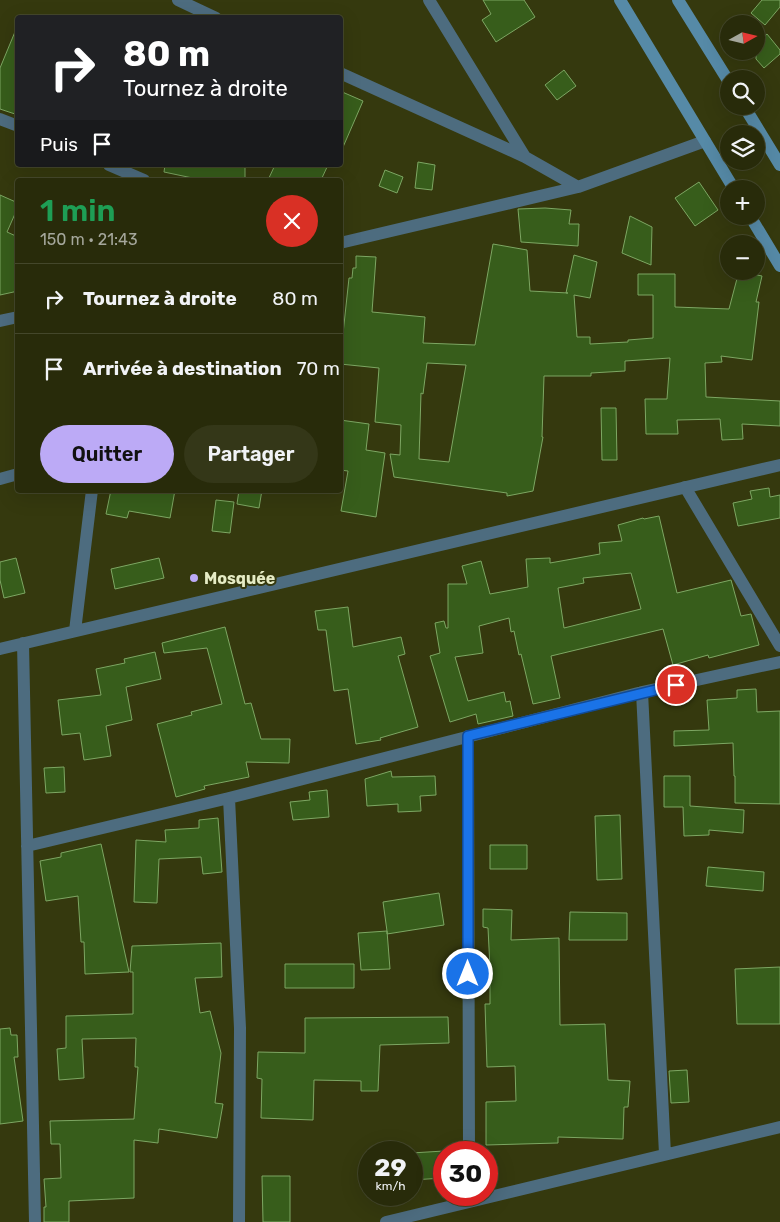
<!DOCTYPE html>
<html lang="fr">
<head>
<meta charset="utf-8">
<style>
	:root { --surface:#282b0a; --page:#343718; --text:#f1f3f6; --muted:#a5a79c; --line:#44472b; --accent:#bcaaf6 }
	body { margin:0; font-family:Rubik,sans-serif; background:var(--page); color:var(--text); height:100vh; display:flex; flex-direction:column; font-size:19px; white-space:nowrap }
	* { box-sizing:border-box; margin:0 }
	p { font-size:16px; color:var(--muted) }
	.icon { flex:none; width:28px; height:28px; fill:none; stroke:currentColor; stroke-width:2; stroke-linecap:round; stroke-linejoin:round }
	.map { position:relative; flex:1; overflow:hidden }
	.side { position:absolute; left:15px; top:178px; width:328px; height:315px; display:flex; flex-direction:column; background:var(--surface); border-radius:5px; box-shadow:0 5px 20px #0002,0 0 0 1px var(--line) }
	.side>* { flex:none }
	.banner { position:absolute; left:15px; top:15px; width:328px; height:152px; border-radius:5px; box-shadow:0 5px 20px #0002,0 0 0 1px var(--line); background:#202124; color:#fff; overflow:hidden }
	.needle { width:32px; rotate:82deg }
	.buttons { position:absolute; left:720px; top:15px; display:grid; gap:10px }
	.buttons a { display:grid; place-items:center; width:45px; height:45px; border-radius:50%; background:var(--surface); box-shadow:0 5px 20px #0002,0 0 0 1px var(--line); font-size:25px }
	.speed { position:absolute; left:358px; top:1141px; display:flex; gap:10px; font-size:25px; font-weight:700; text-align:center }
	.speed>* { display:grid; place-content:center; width:65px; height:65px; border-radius:50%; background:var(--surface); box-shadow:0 5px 20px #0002,0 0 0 1px var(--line); line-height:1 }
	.speed small { font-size:12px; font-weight:400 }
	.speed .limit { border:8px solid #d22; background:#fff; color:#111 }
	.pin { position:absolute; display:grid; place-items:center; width:42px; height:42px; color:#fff; margin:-21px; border:2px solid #fff; border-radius:50%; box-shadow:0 1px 5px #0007 }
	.me { position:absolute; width:55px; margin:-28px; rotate:0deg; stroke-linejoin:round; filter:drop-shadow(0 0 4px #0008) }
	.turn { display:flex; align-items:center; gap:18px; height:105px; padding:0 25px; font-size:22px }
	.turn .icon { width:65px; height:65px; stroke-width:2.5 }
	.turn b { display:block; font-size:35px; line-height:42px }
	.then { display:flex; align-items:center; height:48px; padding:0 25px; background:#0003; gap:10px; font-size:19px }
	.round { display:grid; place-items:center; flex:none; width:52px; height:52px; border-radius:26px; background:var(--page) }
	.headline { display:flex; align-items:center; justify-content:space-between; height:85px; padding:0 25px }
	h1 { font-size:30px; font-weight:600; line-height:38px; color:#1e9e55 }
	.cta { display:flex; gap:10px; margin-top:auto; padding:10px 25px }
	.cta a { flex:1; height:58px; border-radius:30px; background:var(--accent); color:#111; font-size:20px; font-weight:600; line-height:58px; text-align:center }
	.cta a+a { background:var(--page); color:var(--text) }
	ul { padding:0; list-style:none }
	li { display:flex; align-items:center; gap:15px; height:70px; padding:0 25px; border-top:1px solid var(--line) }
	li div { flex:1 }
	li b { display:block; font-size:19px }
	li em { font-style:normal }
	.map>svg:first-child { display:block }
	.building { fill:#375d1b; stroke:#7da763; fill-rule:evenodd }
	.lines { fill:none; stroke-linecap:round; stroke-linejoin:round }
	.street { stroke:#4d6c7f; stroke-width:12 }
	.secondary { stroke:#568aa7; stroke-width:12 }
	.route-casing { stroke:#114b97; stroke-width:12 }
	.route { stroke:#1a73e8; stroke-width:9 }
	.poi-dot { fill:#bcaaf6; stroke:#35390e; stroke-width:2 }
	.labels { text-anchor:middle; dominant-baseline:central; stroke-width:4; stroke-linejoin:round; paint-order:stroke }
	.poi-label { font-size:16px; font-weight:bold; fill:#e6ecc5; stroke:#35390e; text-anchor:start }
</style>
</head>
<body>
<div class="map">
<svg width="780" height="1222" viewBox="0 0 780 1222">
	<rect width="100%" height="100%" fill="#35390e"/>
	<path class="building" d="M 483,0 L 524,0 L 535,17 L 496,42 L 482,20 L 491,14 Z
		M 762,0 L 780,0 L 780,7 L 765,25 L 751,13 Z
		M 17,27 L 18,27 L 18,115 L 0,109 L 0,68 Z
		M 767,34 L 780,50 L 780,54 L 764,68 L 756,59 L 756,43 Z
		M 564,70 L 576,86 L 557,100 L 545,85 Z
		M 340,91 L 363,101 L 340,154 Z
		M 418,162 L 435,165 L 432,190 L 415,188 Z
		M 165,165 L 245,165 L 245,180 L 202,180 L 164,172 Z
		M 275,165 L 328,165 L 321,180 L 268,180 Z
		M 385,170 L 403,177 L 397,193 L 379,186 Z
		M 699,182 L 718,210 L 695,226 L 675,198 Z
		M 0,195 L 18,203 L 18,207 L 7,232 L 18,237 L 18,291 L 0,295 Z
		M 545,208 L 571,210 L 569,224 L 579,224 L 578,246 L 521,242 L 518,209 Z
		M 630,216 L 652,227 L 651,265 L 622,253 Z
		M 493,244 L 527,250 L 530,291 L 568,293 L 566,293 L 574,255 L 597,262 L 590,298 L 574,295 L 577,337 L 590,337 L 590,344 L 628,342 L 628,340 L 653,338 L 653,295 L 638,295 L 638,274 L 675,274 L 675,307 L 729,309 L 739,271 L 762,276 L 756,302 L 759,302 L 752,360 L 721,356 L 722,362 L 705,363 L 706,397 L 780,401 L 780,426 L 742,424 L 743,439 L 722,440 L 720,419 L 677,420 L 678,434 L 646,434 L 645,399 L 667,399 L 670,358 L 625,361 L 625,371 L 591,373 L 591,376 L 544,376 L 542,437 L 543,437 L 533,491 L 507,496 L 507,493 L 394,477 L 390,454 L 400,455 L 401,425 L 375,422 L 379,368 L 340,364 L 340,343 L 342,343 L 349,278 L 352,278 L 353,268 L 356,268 L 356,256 L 376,257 L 372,312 L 425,317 L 423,343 L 475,345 ZM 427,363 L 466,365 L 449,462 L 419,459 L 421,393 L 423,394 Z
		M 601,408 L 616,408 L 617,460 L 602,460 Z
		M 340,420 L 369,424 L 366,450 L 385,453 L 376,517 L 341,511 L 348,471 L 340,470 Z
		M 769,488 L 770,497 L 780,495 L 780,518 L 738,526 L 733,503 L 752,499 L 750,491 Z
		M 111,490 L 175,490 L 170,518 L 129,511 L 127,518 L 106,514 Z
		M 239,490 L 262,490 L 259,508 L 237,504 Z
		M 216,500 L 234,502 L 230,533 L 212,531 Z
		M 659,516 L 677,593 L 731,580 L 741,616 L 751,614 L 759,645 L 709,658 L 708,655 L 673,665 L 663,629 L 551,656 L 560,698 L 533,704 L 521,654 L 519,655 L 514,631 L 511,632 L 509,618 L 479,626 L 483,653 L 455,657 L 468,701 L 504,692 L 506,702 L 510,701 L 513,716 L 478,724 L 476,714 L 450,722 L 430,656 L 440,653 L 435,623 L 444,621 L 446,628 L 448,628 L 448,584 L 467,584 L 462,566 L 481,561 L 490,594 L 528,587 L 526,559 L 550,558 L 550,563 L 600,554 L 599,543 L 622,541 L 618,525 L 643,518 L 644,519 ZM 631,573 L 641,609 L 564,628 L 558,588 L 584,583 L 583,578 Z
		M 16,558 L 25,593 L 4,598 L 0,580 L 0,562 Z
		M 159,558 L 164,578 L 115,589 L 111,569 Z
		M 348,607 L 353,647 L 401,637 L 405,654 L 398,656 L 418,727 L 380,738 L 381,740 L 356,744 L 348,689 L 334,691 L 326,630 L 318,630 L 315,611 Z
		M 225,627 L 245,704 L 251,703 L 261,739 L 290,739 L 289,763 L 246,762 L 249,777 L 204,786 L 205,789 L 176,797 L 157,724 L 192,715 L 191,712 L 222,704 L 207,648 L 164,653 L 162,643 Z
		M 155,652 L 161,679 L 126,687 L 132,720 L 106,726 L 111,756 L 84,760 L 80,733 L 62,735 L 58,700 L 101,695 L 96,669 L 125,663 L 124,659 Z
		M 756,689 L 757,712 L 780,711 L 780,804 L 735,803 L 735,776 L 734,776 L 733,743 L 674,746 L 674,731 L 709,730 L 707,700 L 737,698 L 737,690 Z
		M 64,767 L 65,792 L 46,793 L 44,768 Z
		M 391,771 L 392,777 L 435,776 L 436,795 L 420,796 L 421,811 L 398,812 L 398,804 L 367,806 L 365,779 Z
		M 664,776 L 690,776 L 690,806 L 744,810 L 743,833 L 709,830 L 709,835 L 684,836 L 683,807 L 664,807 Z
		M 327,790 L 329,817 L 293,820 L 290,802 L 310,800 L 309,792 Z
		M 620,815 L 622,879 L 597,880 L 595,816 Z
		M 218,818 L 222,872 L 203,874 L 201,857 L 159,859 L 157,903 L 134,902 L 136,840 L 166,842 L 165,830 L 199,828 L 199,820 Z
		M 101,844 L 129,972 L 85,974 L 84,942 L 81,942 L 78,896 L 46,901 L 40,861 L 61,857 L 61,853 Z
		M 490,845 L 527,845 L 527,869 L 490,869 Z
		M 708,867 L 764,872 L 763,891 L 706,886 Z
		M 439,893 L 444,925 L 387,934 L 387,931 L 390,969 L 361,970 L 358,933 L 387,931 L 383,902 Z
		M 483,909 L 512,910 L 511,940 L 559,938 L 560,1025 L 605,1024 L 608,1080 L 630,1081 L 628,1107 L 624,1107 L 623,1139 L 558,1137 L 558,1143 L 486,1145 L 486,1102 L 516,1101 L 515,1066 L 487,1067 L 485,1004 L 490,1004 L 490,968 L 488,928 L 483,927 Z
		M 570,912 L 627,913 L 627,940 L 569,940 Z
		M 221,943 L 222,977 L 195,978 L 200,1013 L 210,1011 L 221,1053 L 215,1103 L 223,1104 L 217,1138 L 159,1129 L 158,1143 L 134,1140 L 134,1198 L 69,1201 L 69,1222 L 44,1222 L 44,1207 L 46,1207 L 44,1179 L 61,1178 L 60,1144 L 51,1144 L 50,1121 L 134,1119 L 138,1067 L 135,1067 L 136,1038 L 82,1039 L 84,1078 L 59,1080 L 57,1049 L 66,1048 L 66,1016 L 133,1014 L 133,972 L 130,972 L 132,946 Z
		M 285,964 L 354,964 L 354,988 L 285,988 Z
		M 780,967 L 780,1024 L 737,1024 L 735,969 Z
		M 448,1017 L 449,1043 L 380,1045 L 378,1091 L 361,1091 L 361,1081 L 314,1080 L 313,1120 L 261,1118 L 262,1079 L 257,1078 L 258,1052 L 305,1053 L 305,1018 Z
		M 10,1028 L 11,1035 L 17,1035 L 18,1057 L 14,1057 L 23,1121 L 0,1124 L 0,1029 Z
		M 687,1070 L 689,1102 L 671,1103 L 669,1071 Z
		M 444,1151 L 444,1178 L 411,1180 L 411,1153 Z
		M 262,1176 L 290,1176 L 290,1222 L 263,1222 Z"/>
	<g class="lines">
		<path class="street" d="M 178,0 L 216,18
			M 429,0 L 525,157
			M 340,73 L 525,157 L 578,187
			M 0,119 L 18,126
			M 109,165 L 144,180
			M 340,243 L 578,187 L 705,141
			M 0,321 L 18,317
			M 0,479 L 18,474
			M 685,487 L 780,646
			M 75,631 L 92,490
			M 23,643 L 35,1222
			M 0,649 L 780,465
			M 642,692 L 665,1154
			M 468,736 L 469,1152
			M 229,798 L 240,1028 L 239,1222
			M 27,846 L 229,798 L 642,692 L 780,662
			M 386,1222 L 780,1127"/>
		<path class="secondary" d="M 620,0 L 734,189
			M 678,0 L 729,82
			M 744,106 L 780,165
			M 750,216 L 780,266"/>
	</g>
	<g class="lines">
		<g class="route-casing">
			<path id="route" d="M 468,974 L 468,736 L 676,685"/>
		</g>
		<use href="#route" class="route"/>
	</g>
	<circle class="poi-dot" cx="194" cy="578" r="5"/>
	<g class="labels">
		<g class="poi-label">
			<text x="204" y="578">Mosquée</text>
		</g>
	</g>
</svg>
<div class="buttons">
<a><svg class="needle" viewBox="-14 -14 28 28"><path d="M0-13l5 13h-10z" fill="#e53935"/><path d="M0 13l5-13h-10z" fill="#a5a79c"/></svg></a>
<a><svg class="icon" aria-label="search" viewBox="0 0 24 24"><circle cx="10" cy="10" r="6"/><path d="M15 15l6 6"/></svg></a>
<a><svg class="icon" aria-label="layers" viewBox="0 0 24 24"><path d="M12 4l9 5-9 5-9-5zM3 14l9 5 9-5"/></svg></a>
<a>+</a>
<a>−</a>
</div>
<div class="speed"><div>29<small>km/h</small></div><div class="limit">30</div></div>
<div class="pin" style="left:676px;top:685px;background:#d93025"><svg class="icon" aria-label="arrive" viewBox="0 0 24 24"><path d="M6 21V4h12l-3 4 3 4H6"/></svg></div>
<svg class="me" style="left:468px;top:974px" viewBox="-20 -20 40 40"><circle r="17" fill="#1a73e8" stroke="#fff" stroke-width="3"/><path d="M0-11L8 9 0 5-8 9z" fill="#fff"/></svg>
<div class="banner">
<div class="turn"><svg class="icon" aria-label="right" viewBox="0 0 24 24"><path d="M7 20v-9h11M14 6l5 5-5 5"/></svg><div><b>80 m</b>Tournez à droite</div></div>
<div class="then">Puis<svg class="icon" aria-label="arrive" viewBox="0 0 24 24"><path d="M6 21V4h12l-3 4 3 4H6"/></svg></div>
</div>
<section class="side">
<div class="headline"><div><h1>1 min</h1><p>150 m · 21:43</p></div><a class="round" style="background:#d93025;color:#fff"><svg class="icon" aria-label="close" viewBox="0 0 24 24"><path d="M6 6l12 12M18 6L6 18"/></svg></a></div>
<ul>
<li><svg class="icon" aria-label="right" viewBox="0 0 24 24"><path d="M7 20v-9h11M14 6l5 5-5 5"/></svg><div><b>Tournez à droite</b></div><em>80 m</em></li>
<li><svg class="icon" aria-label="arrive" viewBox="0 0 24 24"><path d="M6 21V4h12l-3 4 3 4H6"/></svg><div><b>Arrivée à destination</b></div><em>70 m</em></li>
</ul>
<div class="cta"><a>Quitter</a><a>Partager</a></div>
</section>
</div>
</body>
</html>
